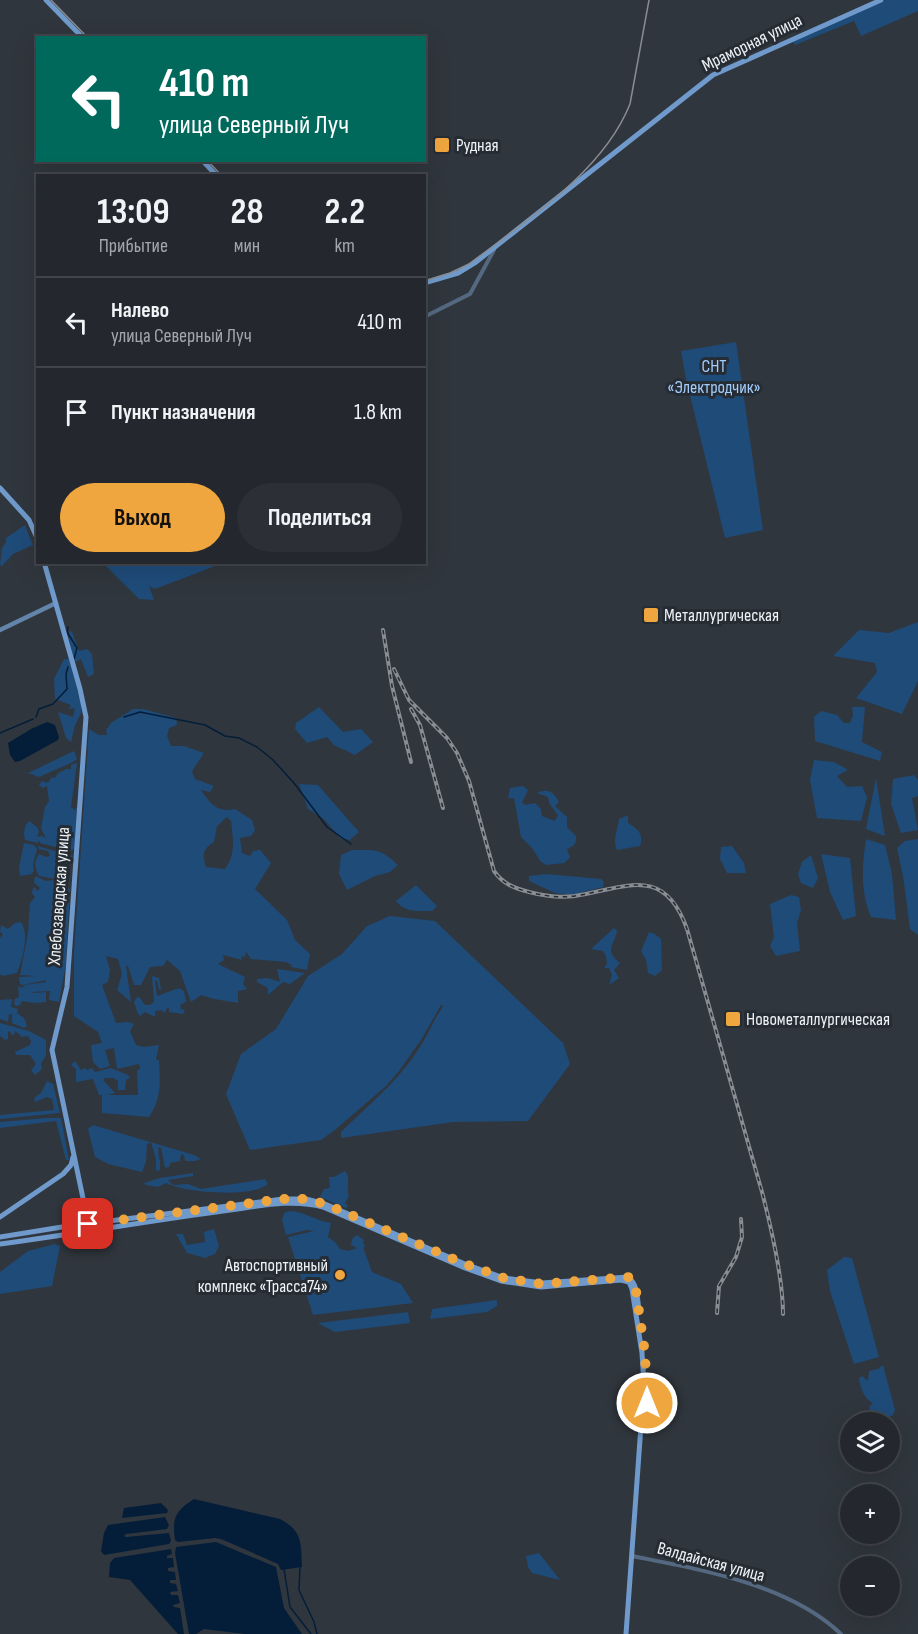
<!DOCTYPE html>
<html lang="ru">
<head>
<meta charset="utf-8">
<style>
	:root { --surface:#24282e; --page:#2c3036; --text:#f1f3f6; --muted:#a3a6aa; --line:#41444a; --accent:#f0a63e }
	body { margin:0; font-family:"Sofia Sans Condensed",sans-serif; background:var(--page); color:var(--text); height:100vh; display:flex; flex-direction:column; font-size:22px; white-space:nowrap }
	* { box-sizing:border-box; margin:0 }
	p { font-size:20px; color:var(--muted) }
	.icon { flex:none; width:33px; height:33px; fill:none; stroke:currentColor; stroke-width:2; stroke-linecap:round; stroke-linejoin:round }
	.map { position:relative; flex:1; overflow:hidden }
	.side { position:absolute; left:36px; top:174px; width:390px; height:390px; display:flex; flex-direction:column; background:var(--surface); border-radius:0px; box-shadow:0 6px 24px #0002,0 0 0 2px var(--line) }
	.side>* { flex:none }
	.banner { position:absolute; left:36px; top:36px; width:390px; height:126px; border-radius:0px; box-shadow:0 6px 24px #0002,0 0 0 2px var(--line); background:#00695c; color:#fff; overflow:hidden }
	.tools { position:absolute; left:840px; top:1412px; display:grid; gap:12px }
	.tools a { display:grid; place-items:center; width:60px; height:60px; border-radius:50%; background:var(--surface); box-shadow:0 6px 24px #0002,0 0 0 2px var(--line); font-size:30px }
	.pin { position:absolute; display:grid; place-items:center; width:51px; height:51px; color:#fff; margin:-26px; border-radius:12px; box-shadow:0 3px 9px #0006 }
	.me { position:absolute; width:66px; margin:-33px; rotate:0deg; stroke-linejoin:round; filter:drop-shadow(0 0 4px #0008) }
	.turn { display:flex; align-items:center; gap:21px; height:126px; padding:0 24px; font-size:27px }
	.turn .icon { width:78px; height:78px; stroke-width:2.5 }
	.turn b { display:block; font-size:42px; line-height:51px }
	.eta { display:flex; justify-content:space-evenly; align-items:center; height:102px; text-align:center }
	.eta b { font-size:36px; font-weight:700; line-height:42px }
	.cta { display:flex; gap:12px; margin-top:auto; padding:12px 24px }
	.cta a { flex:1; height:69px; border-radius:36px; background:var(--accent); color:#111; font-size:24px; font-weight:700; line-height:69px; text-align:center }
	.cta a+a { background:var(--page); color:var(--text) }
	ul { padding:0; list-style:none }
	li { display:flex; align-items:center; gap:18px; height:90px; padding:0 24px; border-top:2px solid var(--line) }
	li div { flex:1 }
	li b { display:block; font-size:22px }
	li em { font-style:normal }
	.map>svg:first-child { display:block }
	.green { fill:#1f4b79; fill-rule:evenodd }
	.water { fill:#041e3a }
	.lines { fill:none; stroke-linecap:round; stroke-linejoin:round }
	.stream { stroke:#041e3a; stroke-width:1.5 }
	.tertiary { stroke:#546981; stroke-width:4 }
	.secondary { stroke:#6385ab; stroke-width:4.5 }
	.primary { stroke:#6f9acb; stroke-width:5 }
	.tram { stroke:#888d93; stroke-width:1.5 }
	.rail-casing { stroke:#888d93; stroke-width:4 }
	.rail { stroke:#262c33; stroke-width:1.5; stroke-dasharray:4.5; stroke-linecap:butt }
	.route { stroke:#f0a63e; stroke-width:10; stroke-dasharray:0 18 }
	.poi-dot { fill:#f0a63e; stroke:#262c33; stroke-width:2 }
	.labels { text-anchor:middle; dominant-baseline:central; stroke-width:6; stroke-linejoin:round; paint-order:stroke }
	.street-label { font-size:18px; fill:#edf2f6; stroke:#262c33 }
	.poi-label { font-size:18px; fill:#edf2f6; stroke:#262c33; text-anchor:start }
	.park-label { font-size:18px; fill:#a3cdfc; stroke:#262c33 }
</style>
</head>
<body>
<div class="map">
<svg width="918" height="1634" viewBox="0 0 918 1634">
	<rect width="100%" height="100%" fill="#30363d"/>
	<path class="green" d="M 886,0 L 918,0 L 918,11 L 861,36 L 854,21 L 795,45 L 792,41 Z
		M 736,342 L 763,530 L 725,538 L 686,379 L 681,351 Z
		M 25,525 L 33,545 L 13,554 L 2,566 L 0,565 L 2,548 L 6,542 L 6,538 Z
		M 103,563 L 223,563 L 155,589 L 149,586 L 154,600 L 139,599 Z
		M 918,622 L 918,681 L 902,714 L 856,698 L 877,672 L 875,663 L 833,656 L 859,630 L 889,633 Z
		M 70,631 L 72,632 L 79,651 L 87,649 L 92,654 L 94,674 L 88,677 L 81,659 L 75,662 L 68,635 Z
		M 64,659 L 69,659 L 81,702 L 81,713 L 75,725 L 71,742 L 66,738 L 58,712 L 73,717 L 75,708 L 68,709 L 71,705 L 55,699 L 54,679 Z
		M 319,707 L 343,732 L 361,729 L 373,742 L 355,755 L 334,745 L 327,737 L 307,743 L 295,729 L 296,723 Z
		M 852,707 L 865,707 L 862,742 L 882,752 L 880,761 L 815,741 L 814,717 L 821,711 L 837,715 L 844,723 L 850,723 L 853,715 Z
		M 133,709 L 143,709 L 176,718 L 177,725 L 169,728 L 167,736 L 171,746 L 184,746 L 204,753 L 192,771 L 195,779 L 214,786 L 210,792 L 201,790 C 210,804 218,813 235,809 L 252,820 L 255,830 L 251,836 L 240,838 L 242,853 L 250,856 L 253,851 L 260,850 L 271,863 L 255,889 L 287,920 L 295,940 L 310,954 L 307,970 L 291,967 L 292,965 L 286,962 L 251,959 L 246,952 L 245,957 L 241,956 L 242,960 L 223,955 L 224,960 L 218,964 L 245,977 L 243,984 L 247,989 L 238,991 L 238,1003 L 214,999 L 201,995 L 191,1002 L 180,971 L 167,960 L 163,966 L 150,967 L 141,985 L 134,985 L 128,966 L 126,966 L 131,1002 L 117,990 L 122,974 L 118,959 L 106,956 L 110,970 L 108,982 L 102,985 L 116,1023 L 128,1022 L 134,1024 L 130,1031 L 136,1045 L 144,1047 L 159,1045 L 156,1060 L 159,1060 C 160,1082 162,1098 149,1117 L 102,1113 L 102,1095 L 99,1095 L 93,1079 L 76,1082 L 76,1069 L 71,1065 L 75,1061 L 81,1070 L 85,1068 L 87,1070 L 92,1068 L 95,1072 L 111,1068 L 128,1075 L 130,1078 L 126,1080 L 125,1090 L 118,1090 L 118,1081 L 113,1078 L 105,1078 L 103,1080 L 115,1093 L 107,1095 L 138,1095 L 137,1070 L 140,1069 L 139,1064 L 117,1069 L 114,1048 L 105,1050 L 110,1066 L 100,1069 L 93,1062 L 91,1045 L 102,1043 L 98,1032 L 74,1016 L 74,952 L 89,729 L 99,735 L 107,735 L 106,730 L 111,723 ZM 227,817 L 231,821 C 233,838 236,855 225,869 L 206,867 C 202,854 203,849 214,842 L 217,826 Z
		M 74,751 L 77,759 L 73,762 L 39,777 L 28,773 Z
		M 814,760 L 834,762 L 848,770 L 837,776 L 847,787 L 862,786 L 867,797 L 861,821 L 817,818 L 810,780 Z
		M 77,763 L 71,807 L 75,810 L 77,806 L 75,848 L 71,851 L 40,843 L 39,840 L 38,843 L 25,840 C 23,833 24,826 29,821 L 37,827 L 39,831 L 37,837 L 42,836 L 46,839 L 41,828 L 45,807 L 49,801 L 47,786 L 43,788 L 39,785 L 42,781 L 48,783 L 51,778 L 56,777 L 57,774 L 66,769 L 71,769 L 71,765 Z
		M 914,775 L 918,780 L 918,796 L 912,798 L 918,830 L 901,833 L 891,804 L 893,779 Z
		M 876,778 L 885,836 L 866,829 Z
		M 299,784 L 318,785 L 359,832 L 350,840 L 340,838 L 324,819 L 308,809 Z
		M 523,786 L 528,790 L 522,802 L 525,805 L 535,803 L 541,809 L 542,816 L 555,821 L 558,815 L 549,803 L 548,797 L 537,793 C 548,788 554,792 559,802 L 555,806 L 567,817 L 567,827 L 576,836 C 577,844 574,846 567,849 L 570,858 L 564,863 L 547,865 L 541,862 L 532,848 L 521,837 L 514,798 L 508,798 L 510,788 Z
		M 628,815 L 628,823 C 638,829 644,834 640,846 L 617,850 C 612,841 618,829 619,819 Z
		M 866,839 L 885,845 L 892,874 L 896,920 L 871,917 C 860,891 862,866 866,839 Z
		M 918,839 L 918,935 L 910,929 L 903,876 L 897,848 L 905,841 Z
		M 24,843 L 34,845 L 37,849 L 33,865 L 34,872 L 31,872 L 33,874 L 20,876 L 19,867 Z
		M 37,846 L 73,856 L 69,861 L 67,857 L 60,857 L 61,861 L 56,862 L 62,871 L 61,880 L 39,876 C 35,868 33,863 39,854 L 46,857 L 50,856 L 48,851 L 39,849 Z
		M 732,846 L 744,863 L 746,873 L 727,873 L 720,859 L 721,847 Z
		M 352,850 C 376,850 380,848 398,865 L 390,872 L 375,876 L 347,890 L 339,874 L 341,855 Z
		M 821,854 L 850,858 L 856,916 L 843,920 L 830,892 Z
		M 811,855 L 818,878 L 813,888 L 801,883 L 798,874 L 802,862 Z
		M 546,874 L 601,879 L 604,882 L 603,887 L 572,895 L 555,893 L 529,881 L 529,876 Z
		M 35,876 L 46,881 L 53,880 L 70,889 L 66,964 L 59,1002 L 49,1000 L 50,991 L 32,992 L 33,993 L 46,992 L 46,1002 L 34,1003 L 22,1001 L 20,1005 L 16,1006 L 14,1004 L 15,999 L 19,997 L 18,986 L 22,988 L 25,985 L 46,982 L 46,980 L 23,985 L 20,984 L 19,977 L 37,976 L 20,975 L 28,933 L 30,903 L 35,897 L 32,893 L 33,888 L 35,887 L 37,891 L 40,888 L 34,883 Z
		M 416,885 L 437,906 L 432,911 C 419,911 405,913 396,901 Z
		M 791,895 L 799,897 L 801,910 L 797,923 L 800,951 L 776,956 L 770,946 L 774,937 L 770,904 Z
		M 390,916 L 435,921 L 563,1043 L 570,1064 L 528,1121 L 453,1122 L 341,1138 L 341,1132 C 379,1095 411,1071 434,1021 C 437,1015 441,1011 443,1005 L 441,1005 L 421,1040 L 399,1071 L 386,1086 L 336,1129 L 321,1140 L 250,1150 L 226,1094 L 241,1054 L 276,1029 L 308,976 L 342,954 L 367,926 Z
		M 21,922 C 30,935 22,960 17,973 L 2,976 L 0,974 L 0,938 L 3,934 L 0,932 L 1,925 L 8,929 L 15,923 Z
		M 614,928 L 617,930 C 615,946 603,949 620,963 L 614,970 L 619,978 L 609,985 L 612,975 L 609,968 L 604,968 L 607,964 L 606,956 L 603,951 L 591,949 Z
		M 649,932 L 655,934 L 661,939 L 662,970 L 655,976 L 648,973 L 646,960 L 641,951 Z
		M 277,969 L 305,973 L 290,984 L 283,982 L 268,995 L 268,988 L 257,982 L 257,979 L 268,978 L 280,982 Z
		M 152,976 L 159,978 L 161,989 L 159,990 L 157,980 L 155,981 L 157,996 L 179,988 L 184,991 L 186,1002 L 180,1005 L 181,1009 L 185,1010 L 183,1014 L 169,1012 L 169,1008 L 167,1008 L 165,1013 L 161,1010 L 155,1011 L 155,1017 L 145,1012 L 140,1016 L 138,1014 L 134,1002 L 137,997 L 140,998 L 145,1005 L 150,1005 L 154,1002 Z
		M 12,999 L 11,1007 L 18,1009 L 17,1013 L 24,1018 L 27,1026 L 24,1028 L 12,1023 L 12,1014 L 9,1014 L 8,1022 L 0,1019 L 0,1000 Z
		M 0,1023 L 29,1031 L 46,1040 L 46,1056 L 41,1063 L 42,1069 L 35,1075 L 31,1070 L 36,1064 L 30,1055 L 16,1055 L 15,1052 L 30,1045 L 31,1041 L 28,1036 L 22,1037 L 15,1031 L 14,1035 L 12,1035 L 10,1031 L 8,1032 L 8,1039 L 5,1040 L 0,1036 Z
		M 47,1081 L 53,1084 L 60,1113 L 0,1119 L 0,1115 L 54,1110 L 52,1099 L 47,1097 L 35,1102 L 34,1098 L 41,1093 Z
		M 46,1118 L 61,1118 L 69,1160 L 66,1160 L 56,1121 L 0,1128 L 0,1122 Z
		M 93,1125 L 194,1155 L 201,1159 L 195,1161 L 185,1161 L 184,1155 L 181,1154 L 180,1161 L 170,1163 L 169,1167 L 165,1168 L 161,1148 L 159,1147 C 156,1155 163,1162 159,1171 L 156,1170 L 156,1159 L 151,1142 L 147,1144 L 146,1162 L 142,1172 L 108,1164 L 95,1157 L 88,1129 Z
		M 345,1171 C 352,1179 345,1187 349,1196 L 345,1203 L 348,1206 L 346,1208 L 320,1197 L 324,1189 L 330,1188 L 329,1177 L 334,1177 Z
		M 193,1173 L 193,1176 L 168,1180 L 173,1185 L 188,1184 L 201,1189 L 265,1179 L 268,1184 C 252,1198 186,1193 166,1183 L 158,1187 L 146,1185 L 144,1183 L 160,1178 Z
		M 290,1211 C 306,1212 316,1221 331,1223 L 328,1237 L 335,1242 L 340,1249 L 348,1251 L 357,1248 L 351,1245 L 352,1239 L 357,1235 L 364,1240 L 363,1243 L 366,1248 L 363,1247 L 372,1272 L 401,1284 L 413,1303 L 313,1315 L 288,1237 L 314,1231 L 307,1230 L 286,1235 L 282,1220 L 284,1213 Z
		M 214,1229 L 219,1246 L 215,1254 L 205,1258 L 187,1253 L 176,1234 L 183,1234 L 187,1245 L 205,1242 L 204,1232 Z
		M 55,1244 L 60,1246 L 52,1286 L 0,1294 L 0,1272 L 28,1251 Z
		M 844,1257 L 852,1258 L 879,1357 L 854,1364 L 830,1291 L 827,1270 Z
		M 497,1300 L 497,1306 L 487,1312 L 430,1319 L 432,1309 Z
		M 408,1312 L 410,1323 L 335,1332 L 318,1323 Z
		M 883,1365 L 895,1410 L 893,1415 L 881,1422 L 874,1421 L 869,1407 L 873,1403 C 864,1399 860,1387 859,1378 L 862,1376 L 868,1381 L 869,1371 L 878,1369 Z
		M 539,1553 L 560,1580 L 532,1573 L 528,1567 L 526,1556 Z"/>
	<path class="water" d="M 47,722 L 55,725 L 59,737 L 58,740 L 20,761 L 15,762 L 10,755 L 8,743 L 31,729 Z
		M 194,1499 L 280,1519 C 303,1531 301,1544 302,1567 L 281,1570 L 278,1564 L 221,1539 L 215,1538 L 178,1542 L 175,1540 C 172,1518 175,1511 194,1499 Z
		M 161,1503 L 168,1510 L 167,1513 L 122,1518 L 124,1508 Z
		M 165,1517 L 169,1525 L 167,1529 L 126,1534 L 124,1536 L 126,1537 L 169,1533 L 171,1541 L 169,1544 L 104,1555 L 101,1551 L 104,1533 L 108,1525 Z
		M 216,1542 L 276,1567 L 284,1608 L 302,1634 L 245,1634 L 204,1629 L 196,1634 L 189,1634 L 175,1553 L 176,1547 Z
		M 171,1549 L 172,1554 L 167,1556 L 167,1558 L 173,1558 L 174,1567 L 168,1568 L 168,1571 L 175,1572 L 176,1580 L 170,1580 L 170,1583 L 176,1584 L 178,1591 L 170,1592 L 171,1595 L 178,1595 L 180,1603 L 173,1605 L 174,1607 L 180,1608 L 184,1634 L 178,1634 L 130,1580 L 109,1577 L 110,1563 L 114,1558 Z"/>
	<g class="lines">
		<path class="stream" d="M 68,627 L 67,632 L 77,648 L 74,659
			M 36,717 L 39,709 L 53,704 L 67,689 L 66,674 L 68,667
			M 124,717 L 140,712 L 205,725 L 225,736 L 239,738 L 257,747 L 272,759 L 294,783 L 327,827 L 351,844
			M 0,733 L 33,719
			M 300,1567 L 299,1590 L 314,1622 L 317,1634
			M 284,1569 L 290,1607 L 311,1634"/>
		<path class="tertiary" d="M 424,317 L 470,294 L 494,250
			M 632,1556 C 702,1570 788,1584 841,1634"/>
		<path class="secondary" d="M 0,630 L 56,603"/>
		<path class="primary" d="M 46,0 L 83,38
			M 202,160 L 217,176
			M 424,283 L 458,273 L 476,262 L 713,75 L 881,0
			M 0,488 L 29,520 L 38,540
			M 44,562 L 80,689 L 86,717 L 67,987 L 52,1050 L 89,1227
			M 86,1201 L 95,1212 L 111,1219
			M 0,1217 L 63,1174 L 71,1165 L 73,1157
			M 0,1237 L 62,1227 L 283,1199 L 306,1199 L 325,1204 L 465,1264 L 504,1278 L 542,1283 L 628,1277 C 638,1284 637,1298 639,1310
			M 0,1244 C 74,1234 148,1221 223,1211 C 256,1207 290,1198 323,1207 L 465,1268 L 501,1281 L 541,1287 L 621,1280 L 629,1282 L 632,1289 L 642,1353 L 644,1384 L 626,1634"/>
		<path class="tram" d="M 51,0 L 88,38
			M 207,160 L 222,176
			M 424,281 L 450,273 L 469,264 C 526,221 603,172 630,104 L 649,0"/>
		<g class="rail-casing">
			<path id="rail" d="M 383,630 L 392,686 L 411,762
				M 394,669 L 409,700 L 447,738 L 457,753 L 469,781 L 494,871 C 503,884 514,888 529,892 C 544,896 559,898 575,896 C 625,888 664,864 687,929 L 762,1192 C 771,1227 783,1279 783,1314
				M 411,709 L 420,725 L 443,808
				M 717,1313 L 719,1286 L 736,1257 L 742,1237 L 741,1219"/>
		</g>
		<use href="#rail" class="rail"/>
	</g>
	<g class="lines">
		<path class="route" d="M 88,1224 L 283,1199 L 306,1199 L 325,1204 L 465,1264 L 504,1278 L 542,1284 L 628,1277 L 633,1281 L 636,1291 L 645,1353 L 647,1403"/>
	</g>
	<g class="poi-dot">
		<rect x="434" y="137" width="16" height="16" rx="3"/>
		<rect x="643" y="607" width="16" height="16" rx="3"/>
		<rect x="725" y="1011" width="16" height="16" rx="3"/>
		<circle cx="340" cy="1275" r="6"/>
	</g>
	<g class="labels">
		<g class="street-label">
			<text transform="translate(752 43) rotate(-26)">Мраморная улица</text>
			<text transform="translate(59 896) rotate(-86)">Хлебозаводская улица</text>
			<text transform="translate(711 1562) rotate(15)">Валдайская улица</text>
		</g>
		<g class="poi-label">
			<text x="456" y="145">Рудная</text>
			<text x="664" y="615">Металлургическая</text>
			<text x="746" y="1019">Новометаллургическая</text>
			<text x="328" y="1265" text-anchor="end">Автоспортивный<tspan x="328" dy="21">комплекс «Трасса74»</tspan></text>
		</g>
		<g class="park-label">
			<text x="714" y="366">СНТ<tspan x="714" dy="21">«Электродчик»</tspan></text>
		</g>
	</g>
</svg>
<div class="tools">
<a><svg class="icon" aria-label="layers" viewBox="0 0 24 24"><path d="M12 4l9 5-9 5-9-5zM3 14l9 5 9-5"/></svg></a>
<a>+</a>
<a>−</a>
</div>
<div class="pin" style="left:88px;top:1224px;background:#d93025"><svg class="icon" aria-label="arrive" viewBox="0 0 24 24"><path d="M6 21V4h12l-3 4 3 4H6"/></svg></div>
<svg class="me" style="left:647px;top:1403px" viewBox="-20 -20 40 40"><circle r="17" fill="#f0a63e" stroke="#fff" stroke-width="3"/><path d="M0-11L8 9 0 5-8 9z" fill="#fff"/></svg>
<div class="banner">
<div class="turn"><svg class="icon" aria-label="left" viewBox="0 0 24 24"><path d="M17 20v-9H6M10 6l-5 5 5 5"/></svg><div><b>410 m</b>улица Северный Луч</div></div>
</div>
<section class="side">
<div class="eta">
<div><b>13:09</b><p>Прибытие</p></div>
<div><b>28</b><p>мин</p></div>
<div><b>2.2</b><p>km</p></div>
</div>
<ul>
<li><svg class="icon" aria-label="left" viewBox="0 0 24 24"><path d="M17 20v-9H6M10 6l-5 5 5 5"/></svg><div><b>Налево</b><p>улица Северный Луч</p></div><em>410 m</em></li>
<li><svg class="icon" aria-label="arrive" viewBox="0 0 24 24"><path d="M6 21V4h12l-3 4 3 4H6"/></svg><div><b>Пункт назначения</b></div><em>1.8 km</em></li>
</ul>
<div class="cta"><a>Выход</a><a>Поделиться</a></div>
</section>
</div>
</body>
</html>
